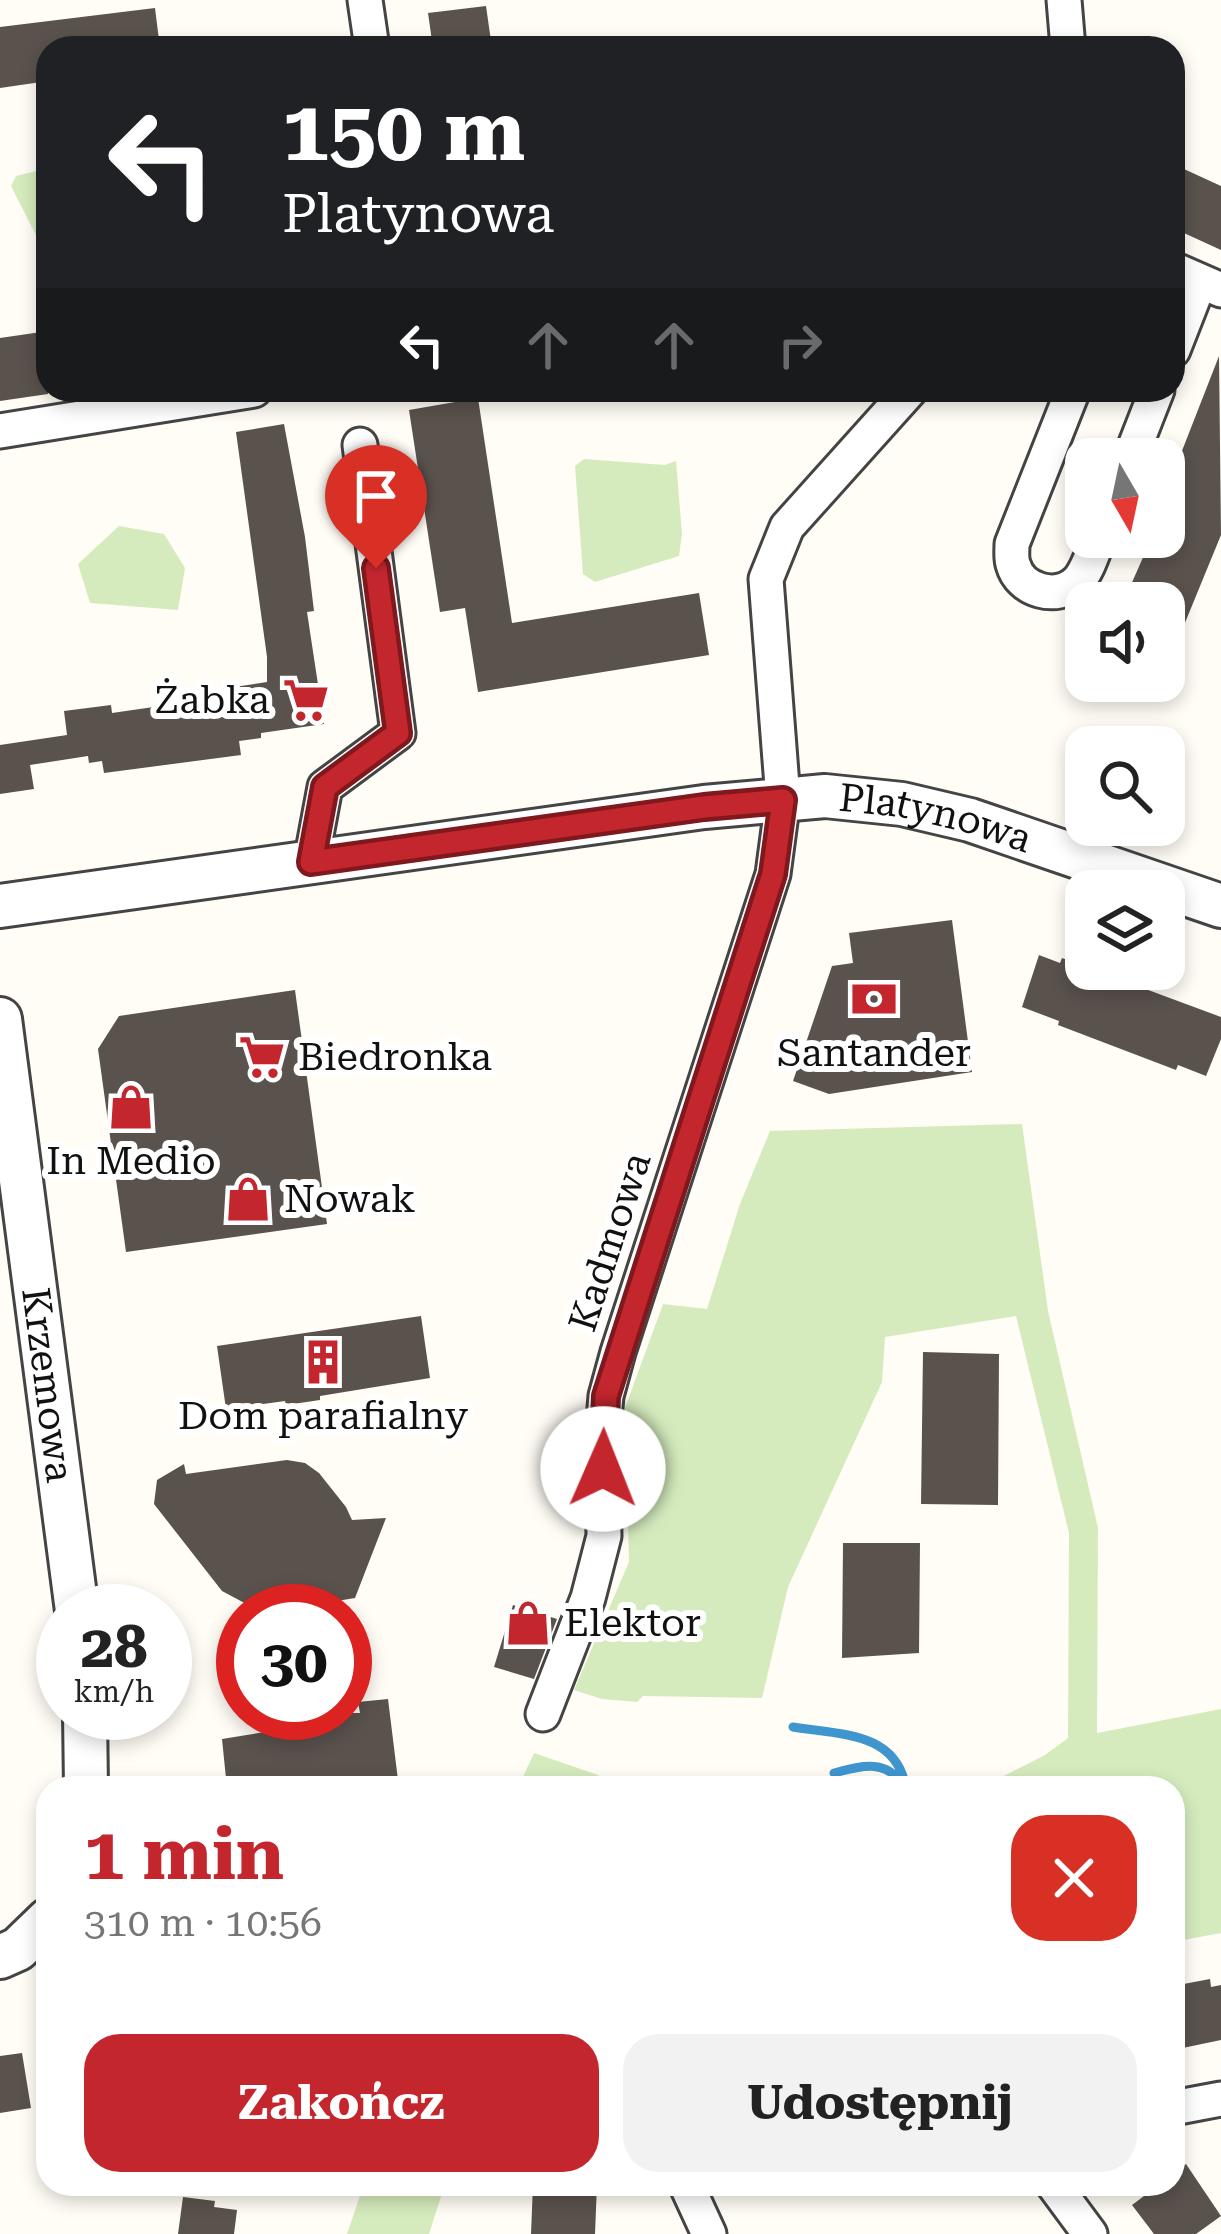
<!DOCTYPE html>
<html lang="pl">
<head>
<meta charset="utf-8">
<style>
	:root { --surface:#fff; --page:#f2f2f2; --text:#222; --muted:#767676; --accent:#c4262e }
	body { margin:0; font-family:"Roboto Serif",serif; background:var(--page); color:var(--text); height:100vh; display:flex; flex-direction:column; font-size:45px; white-space:nowrap }
	* { box-sizing:border-box; margin:0 }
	p { font-size:39px; color:var(--muted) }
	.icon { flex:none; width:66px; height:66px; fill:none; stroke:currentColor; stroke-width:2; stroke-linecap:round; stroke-linejoin:round }
	.map { position:relative; flex:1; overflow:hidden }
	.drawer { position:absolute; left:36px; top:1776px; width:1149px; height:420px; display:flex; flex-direction:column; background:var(--surface); border-radius:36px; box-shadow:0 6px 18px #0003 }
	.drawer>* { flex:none }
	.top-card { position:absolute; left:36px; top:36px; width:1149px; height:366px; border-radius:36px; box-shadow:0 6px 18px #0003; background:#202124; color:#fff; overflow:hidden }
	.needle { width:78px; rotate:171deg }
	.tools { position:absolute; left:1065px; top:438px; display:grid; gap:24px }
	.tools a { display:grid; place-items:center; width:120px; height:120px; border-radius:24px; background:var(--surface); box-shadow:0 6px 18px #0003; font-size:60px }
	.speed { position:absolute; left:36px; top:1584px; display:flex; gap:24px; font-size:60px; font-weight:700; text-align:center }
	.speed>* { display:grid; place-content:center; width:156px; height:156px; border-radius:50%; background:var(--surface); box-shadow:0 6px 18px #0003; line-height:1 }
	.speed small { font-size:30px; font-weight:400 }
	.speed .limit { border:18px solid #d22; background:#fff; color:#111 }
	.pin { position:absolute; display:grid; place-items:center; width:102px; height:102px; color:#fff; margin:-123px -51px; border-radius:50% 50% 50% 0; rotate:-45deg; box-shadow:0 0 12px #0007 }
	.pin .icon { rotate:45deg }
	.me { position:absolute; width:132px; margin:-66px; rotate:1deg; stroke-linejoin:round; filter:drop-shadow(0 0 9px #0008) }
	.turn { display:flex; align-items:center; gap:42px; height:252px; padding:0 48px; font-size:54px }
	.turn .icon { width:156px; height:156px; stroke-width:2.5 }
	.turn b { display:block; font-size:84px; line-height:102px }
	.lanes { display:flex; align-items:center; height:114px; padding:0 48px; background:#0003; justify-content:center; gap:60px; direction:ltr }
	.lanes .off { opacity:.35 }
	.round { display:grid; place-items:center; flex:none; width:126px; height:126px; border-radius:36px; background:var(--page) }
	.head { display:flex; align-items:center; justify-content:space-between; height:204px; padding:0 48px }
	h1 { font-size:72px; font-weight:700; line-height:90px; color:var(--accent) }
	.action { display:flex; gap:24px; margin-top:auto; padding:24px 48px }
	.action a { flex:1; height:138px; border-radius:36px; background:var(--accent); color:#fff; font-size:48px; font-weight:700; line-height:138px; text-align:center }
	.action a+a { background:var(--page); color:var(--text) }
	.map>svg:first-child { display:block }
	.green { fill:#d5ebbd }
	.lines { fill:none; stroke-linecap:round; stroke-linejoin:round }
	.stream { stroke:#3f96cf; stroke-width:9 }
	.building { fill:#5a524d }
	.minor-casing { stroke:#444; stroke-width:39 }
	.tertiary-casing { stroke:#444; stroke-width:48 }
	.minor { stroke:#fff; stroke-width:33 }
	.tertiary { stroke:#fff; stroke-width:42 }
	.route-casing { stroke:#7f191e; stroke-width:30 }
	.route { stroke:#c4262e; stroke-width:21 }
	.labels { text-anchor:middle; dominant-baseline:central; stroke-width:12; stroke-linejoin:round; paint-order:stroke }
	.poi-label { font-size:39px; fill:#111; stroke:#fff }
	.street-label { font-size:39px; fill:#111; stroke:#fff }
</style>
</head>
<body>
<div class="map">
<svg width="1221" height="2234" viewBox="0 0 1221 2234">
	<rect width="100%" height="100%" fill="#fffdf5"/>
	<path class="green" d="M 48,168 L 48,246 L 39,241 L 11,186 L 16,176 Z
		M 584,459 L 665,465 L 676,461 L 682,534 L 679,556 L 595,582 L 583,574 L 575,466 Z
		M 119,526 L 164,534 L 185,568 L 178,610 L 90,603 L 78,564 Z
		M 1022,1124 L 1048,1311 L 1098,1528 L 1097,1733 L 1221,1709 L 1221,1933 L 1173,1942 L 1173,1788 L 980,1788 L 1045,1755 L 1068,1738 L 1069,1533 L 1016,1316 L 885,1337 L 882,1382 L 788,1587 L 762,1698 L 643,1696 L 637,1702 L 602,1699 L 574,1690 L 629,1562 L 625,1408 L 663,1304 L 707,1309 L 740,1204 L 770,1131 Z
		M 534,1753 L 598,1775 L 609,1788 L 518,1788 Z
		M 364,2184 L 445,2184 L 429,2234 L 347,2234 Z"/>
	<g class="lines">
		<path class="stream" d="M 793,1727 C 840,1735 896,1731 906,1788
			M 834,1773 C 861,1766 887,1758 903,1786"/>
	</g>
	<path class="building" d="M 486,6 L 492,48 L 433,48 L 428,13 Z
		M 155,8 L 160,48 L 48,48 L 48,81 L 0,88 L 0,27 Z
		M 1173,164 L 1221,186 L 1221,250 L 1173,228 Z
		M 48,331 L 48,394 L 0,401 L 0,338 Z
		M 1219,356 L 1221,535 L 1166,669 L 1164,603 L 1126,603 L 1126,596 L 1152,537 L 1164,537 L 1164,497 Z
		M 478,398 L 512,623 L 699,593 L 709,655 L 478,692 L 465,608 L 440,612 L 409,410 Z
		M 284,424 L 305,537 L 314,611 L 307,612 L 324,724 L 261,733 L 261,738 L 239,741 L 241,755 L 104,773 L 102,761 L 89,763 L 88,756 L 30,765 L 34,789 L 0,794 L 0,745 L 67,735 L 64,711 L 111,705 L 112,713 L 195,701 L 194,693 L 267,682 L 267,657 L 236,432 Z
		M 952,920 L 972,1072 L 829,1094 L 793,1081 L 832,966 L 853,963 L 849,933 Z
		M 1039,955 L 1060,963 L 1062,958 L 1221,1017 L 1221,1039 L 1206,1076 L 1178,1065 L 1176,1070 L 1058,1025 L 1059,1021 L 1022,1007 Z
		M 295,990 L 327,1224 L 126,1252 L 98,1049 L 119,1016 Z
		M 421,1316 L 430,1378 L 320,1396 L 320,1400 L 286,1405 L 285,1401 L 226,1409 L 217,1346 Z
		M 923,1352 L 999,1354 L 998,1505 L 921,1504 Z
		M 287,1460 L 305,1463 L 319,1473 L 346,1507 L 352,1520 L 386,1518 L 355,1598 L 275,1611 L 252,1607 L 222,1591 L 154,1504 L 157,1480 L 184,1464 L 186,1474 Z
		M 843,1543 L 920,1543 L 919,1653 L 842,1658 Z
		M 513,1605 L 557,1619 L 534,1679 L 494,1667 Z
		M 388,1699 L 399,1788 L 227,1788 L 222,1739 L 296,1727 L 294,1713 L 360,1713 L 358,1702 Z
		M 1210,1979 L 1211,1987 L 1221,1985 L 1221,2040 L 1173,2050 L 1173,1986 Z
		M 22,2053 L 31,2108 L 0,2113 L 0,2056 Z
		M 1186,2164 L 1221,2216 L 1196,2234 L 1154,2234 L 1132,2205 L 1160,2184 L 1173,2184 L 1173,2174 Z
		M 533,2184 L 597,2184 L 595,2234 L 531,2234 Z
		M 183,2197 L 215,2201 L 214,2207 L 237,2210 L 234,2234 L 178,2234 Z"/>
	<g class="lines">
		<g class="minor-casing">
			<path id="minor" d="M 365,0 L 372,48
				M 1064,0 L 1068,48
				M 1173,269 L 1221,290
				M 1173,350 L 1200,281
				M 1073,390 L 1012,544 C 1012,551 1011,558 1013,564 C 1020,591 1057,601 1077,582 C 1088,571 1093,551 1099,537
				M 0,431 L 254,390
				M 1130,459 L 1157,390
				M 311,862 L 325,787 L 398,733 L 360,445
				M 543,1714 L 588,1598 L 604,1536 L 602,1442 L 606,1396 L 618,1352 L 773,874 L 783,799 L 766,579 L 787,527 L 910,390
				M 1173,2108 L 1221,2099
				M 686,2184 L 709,2234
				M 1053,2184 L 1090,2234"/>
		</g>
		<g class="tertiary-casing">
			<g id="tertiary">
				<path id="s1" d="M 0,906 L 704,807 L 825,796 L 902,804 L 970,820 L 1221,906"/>
				<path id="s2" d="M 0,1019 L 77,1611"/>
				<path d="M 85,1713 L 86,1788"/>
				<path d="M 0,1957 L 18,1949 L 48,1920"/>
			</g>
		</g>
		<use href="#minor" class="minor"/>
		<use href="#tertiary" class="tertiary"/>
	</g>
	<g class="lines">
		<g class="route-casing">
			<path id="route" d="M 376,568 L 398,733 L 325,787 L 311,862 L 704,807 L 783,800 L 773,874 L 606,1396 L 603,1469"/>
		</g>
		<use href="#route" class="route"/>
	</g>
	<defs>
		<g id="supermarket-bare" transform="scale(3.6)"><path d="M-6-5.5h2.5l.6 2H6L4.5 2H-2.5L-4.4-4H-6ZM-1.5 3.2a1.3 1.3 0 1 0 .1 0ZM3 3.2a1.3 1.3 0 1 0 .1 0Z" fill="#c4262e" stroke="#fff" stroke-width="2.5" paint-order="stroke"/></g>
		<g id="bank-bare" transform="scale(3.6)"><path d="M-6-4H6V4H-6ZM0-2.3a2.3 2.3 0 1 0 0 4.6a2.3 2.3 0 1 0 0-4.6Z" fill="#c4262e" stroke="#fff" stroke-width="2.5" paint-order="stroke"/></g>
		<g id="shop-bare" transform="scale(3.6)"><path d="M-5-2.5h2.3a2.7 3.5 0 0 1 5.4 0H5L5.5 6h-11ZM-1.5-2.5h3a1.5 2.3 0 0 0-3 0Z" fill="#c4262e" stroke="#fff" stroke-width="2.5" paint-order="stroke"/></g>
		<g id="building-bare" transform="scale(3.6)"><path d="M-4-6H4V6H1V3H-1V6H-4ZM-2.5-4.3h1.7v1.8h-1.7ZM.8-4.3h1.7v1.8H.8ZM-2.5-1h1.7V.8h-1.7ZM.8-1h1.7V.8H.8Z" fill="#c4262e" stroke="#fff" stroke-width="2.5" paint-order="stroke"/></g>
	</defs>
	<g fill-rule="evenodd">
		<use href="#supermarket-bare" x="306" y="700"/>
		<use href="#bank-bare" x="874" y="999"/>
		<use href="#supermarket-bare" x="262" y="1057"/>
		<use href="#shop-bare" x="131" y="1107"/>
		<use href="#shop-bare" x="248" y="1199"/>
		<use href="#building-bare" x="323" y="1362"/>
		<use href="#shop-bare" x="528" y="1623"/>
	</g>
	<g class="labels">
		<g class="poi-label">
			<text x="270" y="700" text-anchor="end">Żabka</text>
			<text x="874" y="1053">Santander</text>
			<text x="298" y="1057" text-anchor="start">Biedronka</text>
			<text x="131" y="1161">In Medio</text>
			<text x="284" y="1199" text-anchor="start">Nowak</text>
			<text x="323" y="1416">Dom parafialny</text>
			<text x="564" y="1623" text-anchor="start">Elektor</text>
		</g>
		<g class="street-label">
			<text stroke="none"><textPath href="#s1" startOffset="945">Platynowa</textPath></text>
			<text transform="translate(610 1242) rotate(-72)">Kadmowa</text>
			<text stroke="none"><textPath href="#s2" startOffset="369">Krzemowa</textPath></text>
		</g>
	</g>
</svg>
<div class="tools">
<a><svg class="needle" viewBox="-14 -14 28 28"><path d="M0-13l5 13h-10z" fill="#e53935"/><path d="M0 13l5-13h-10z" fill="#767676"/></svg></a>
<a><svg class="icon" aria-label="sound" viewBox="0 0 24 24"><path d="M4 9h4l5-4v14l-5-4H4zM17 9q2 3 0 6"/></svg></a>
<a><svg class="icon" aria-label="search" viewBox="0 0 24 24"><circle cx="10" cy="10" r="6"/><path d="M15 15l6 6"/></svg></a>
<a><svg class="icon" aria-label="layers" viewBox="0 0 24 24"><path d="M12 4l9 5-9 5-9-5zM3 14l9 5 9-5"/></svg></a>
</div>
<div class="speed"><div>28<small>km/h</small></div><div class="limit">30</div></div>
<div class="pin" style="left:376px;top:568px;background:#d93025"><svg class="icon" aria-label="arrive" viewBox="0 0 24 24"><path d="M6 21V4h12l-3 4 3 4H6"/></svg></div>
<svg class="me" style="left:603px;top:1469px" viewBox="-20 -20 40 40"><circle r="19" fill="#fff"/><path d="M0-13L10 11 0 6-10 11z" fill="#c4262e"/></svg>
<div class="top-card">
<div class="turn"><svg class="icon" aria-label="left" viewBox="0 0 24 24"><path d="M17 20v-9H6M10 6l-5 5 5 5"/></svg><div><b>150 m</b>Platynowa</div></div>
<div class="lanes"><svg class="icon" aria-label="left" viewBox="0 0 24 24"><path d="M17 20v-9H6M10 6l-5 5 5 5"/></svg><svg class="icon off" aria-label="ahead" viewBox="0 0 24 24"><path d="M12 20V5M6 11l6-6 6 6"/></svg><svg class="icon off" aria-label="ahead" viewBox="0 0 24 24"><path d="M12 20V5M6 11l6-6 6 6"/></svg><svg class="icon off" aria-label="right" viewBox="0 0 24 24"><path d="M7 20v-9h11M14 6l5 5-5 5"/></svg></div>
</div>
<section class="drawer">
<div class="head"><div><h1>1 min</h1><p>310 m · 10:56</p></div><a class="round" style="background:#d93025;color:#fff"><svg class="icon" aria-label="close" viewBox="0 0 24 24"><path d="M6 6l12 12M18 6L6 18"/></svg></a></div>
<div class="action"><a>Zakończ</a><a>Udostępnij</a></div>
</section>
</div>
</body>
</html>
